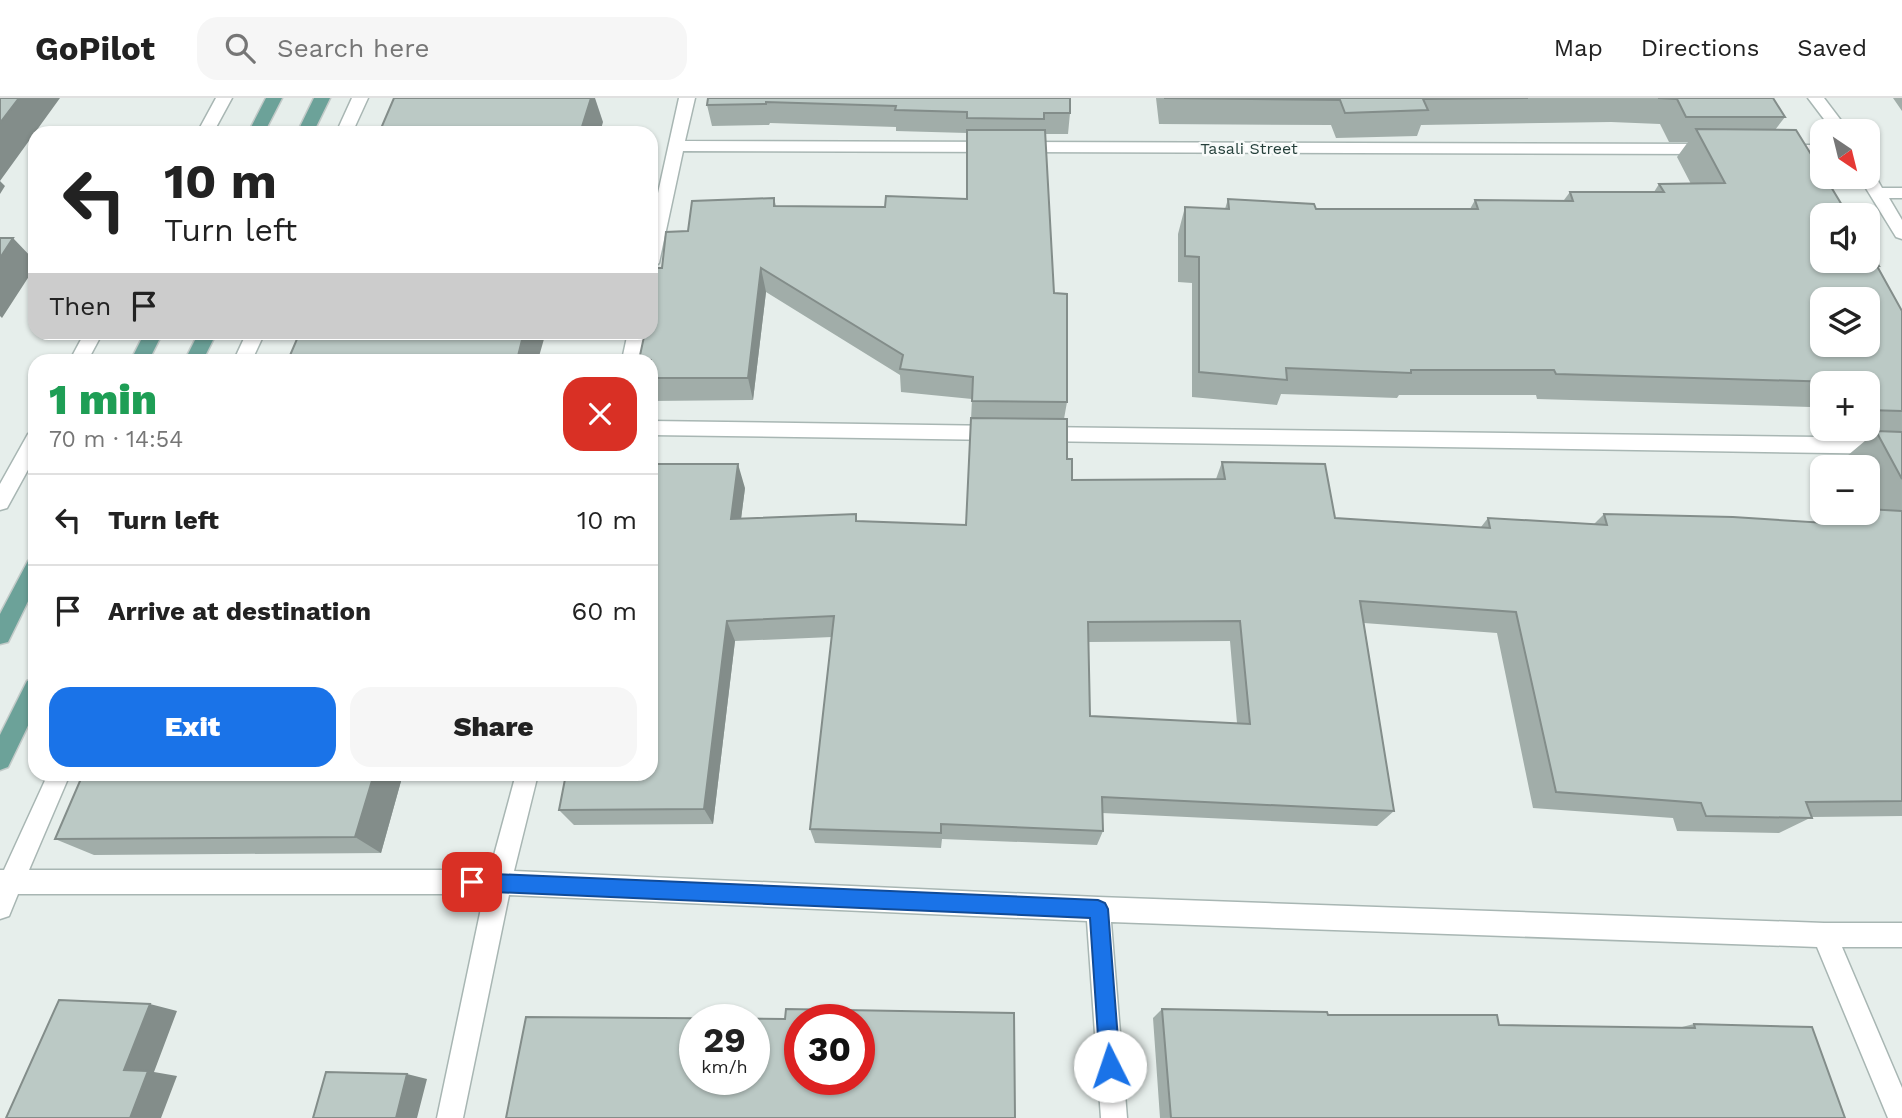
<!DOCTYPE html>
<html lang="en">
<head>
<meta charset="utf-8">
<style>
	:root { --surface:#fff; --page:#f6f6f6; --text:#222; --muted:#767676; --line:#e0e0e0; --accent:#1a73e8 }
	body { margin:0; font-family:"Work Sans",sans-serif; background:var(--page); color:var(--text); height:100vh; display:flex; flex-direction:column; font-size:26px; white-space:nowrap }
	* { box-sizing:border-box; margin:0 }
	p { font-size:23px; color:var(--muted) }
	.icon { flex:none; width:38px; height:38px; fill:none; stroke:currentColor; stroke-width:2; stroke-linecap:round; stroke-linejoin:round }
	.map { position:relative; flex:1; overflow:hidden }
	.drawer { position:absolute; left:28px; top:256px; width:630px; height:427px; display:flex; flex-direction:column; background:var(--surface); border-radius:21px; box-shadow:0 2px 5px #0004 }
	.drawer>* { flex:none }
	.guide { position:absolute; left:28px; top:28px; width:630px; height:214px; border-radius:21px; box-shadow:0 2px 5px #0004; background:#fff; color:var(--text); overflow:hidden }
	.needle { width:46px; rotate:145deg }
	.tools { position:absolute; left:1810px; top:21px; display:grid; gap:14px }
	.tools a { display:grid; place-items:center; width:70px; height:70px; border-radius:14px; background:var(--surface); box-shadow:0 2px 5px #0004; font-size:35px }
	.speed { position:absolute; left:679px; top:906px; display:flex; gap:14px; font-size:35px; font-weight:700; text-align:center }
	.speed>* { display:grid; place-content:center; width:91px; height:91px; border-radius:50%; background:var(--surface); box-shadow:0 2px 5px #0004; line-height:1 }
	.speed small { font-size:18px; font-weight:400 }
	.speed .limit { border:10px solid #d22; background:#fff; color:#111 }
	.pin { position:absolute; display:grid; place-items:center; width:60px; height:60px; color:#fff; margin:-30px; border-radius:14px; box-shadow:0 4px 10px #0006 }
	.me { position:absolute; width:77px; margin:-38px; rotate:356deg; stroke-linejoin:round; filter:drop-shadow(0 0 5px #0008) }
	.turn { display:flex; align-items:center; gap:24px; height:147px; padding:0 21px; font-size:32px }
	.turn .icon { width:91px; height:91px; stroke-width:2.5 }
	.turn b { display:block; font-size:49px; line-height:60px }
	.then { display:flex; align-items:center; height:66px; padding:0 21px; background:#0003; gap:14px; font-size:26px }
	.round { display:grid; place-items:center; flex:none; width:74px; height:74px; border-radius:21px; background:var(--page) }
	.overview { display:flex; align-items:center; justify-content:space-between; height:119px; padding:0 21px }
	h1 { font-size:42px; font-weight:800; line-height:52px; color:#1e9e55 }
	.cta { display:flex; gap:14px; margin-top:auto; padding:14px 21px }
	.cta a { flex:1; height:80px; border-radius:21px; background:var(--accent); color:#fff; font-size:28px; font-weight:800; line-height:80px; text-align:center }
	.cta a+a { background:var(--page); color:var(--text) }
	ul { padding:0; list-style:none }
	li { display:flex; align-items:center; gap:21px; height:91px; padding:0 21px; border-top:2px solid var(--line) }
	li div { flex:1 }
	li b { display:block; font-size:26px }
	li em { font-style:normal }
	header { display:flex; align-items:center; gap:42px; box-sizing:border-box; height:98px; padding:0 35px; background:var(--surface); border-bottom:2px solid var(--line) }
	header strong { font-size:33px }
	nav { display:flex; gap:38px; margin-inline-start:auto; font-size:24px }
	.search { width:490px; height:63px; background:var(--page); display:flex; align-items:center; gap:18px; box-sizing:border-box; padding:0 24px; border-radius:21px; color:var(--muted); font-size:26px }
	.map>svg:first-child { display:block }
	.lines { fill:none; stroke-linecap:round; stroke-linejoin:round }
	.minor-casing { stroke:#a8b6b3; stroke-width:3 }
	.major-casing { stroke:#c2cac8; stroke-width:3 }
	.minor { fill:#fff; fill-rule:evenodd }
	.major { fill:#6ca299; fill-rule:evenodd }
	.wall { fill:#a1ada9; fill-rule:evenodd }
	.shaded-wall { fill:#838d8a }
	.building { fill:#bbc9c5; stroke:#838d8a; stroke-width:2; fill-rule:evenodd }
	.route { fill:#1a73e8; stroke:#114b97; stroke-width:2 }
	.labels { text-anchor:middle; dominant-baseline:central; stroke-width:5; stroke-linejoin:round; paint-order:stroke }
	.far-street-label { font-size:16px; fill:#25403b; stroke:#f7faf9 }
</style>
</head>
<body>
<header>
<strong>GoPilot</strong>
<div class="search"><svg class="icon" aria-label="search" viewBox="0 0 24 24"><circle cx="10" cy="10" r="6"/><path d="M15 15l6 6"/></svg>Search here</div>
<nav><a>Map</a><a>Directions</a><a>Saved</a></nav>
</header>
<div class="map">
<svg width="1902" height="1020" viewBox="0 0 1902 1020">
	<rect width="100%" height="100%" fill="#e6eeeb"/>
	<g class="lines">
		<g class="minor-casing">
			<path id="minor" d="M 216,0 L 232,0 L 213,35 L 197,35 Z
				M 352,0 L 368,0 L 352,35 L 336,35 Z
				M 679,0 L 695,0 L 685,43 L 1711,46 L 1719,51 L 1711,56 L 683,53 L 659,165 L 651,171 L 651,127 Z
				M 1808,0 L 1824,0 L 1849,33 L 1833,33 Z
				M 1782,47 L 1822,47 L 1822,57 L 1776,56 L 1774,52 L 1776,48 Z
				M 1867,73 L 1873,74 L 1882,90 L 1902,90 L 1902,100 L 1889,100 L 1902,122 L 1902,141 L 1896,139 L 1859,79 L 1867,79 Z
				M 85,234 L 103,234 L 88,262 L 70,262 Z
				M 247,234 L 265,234 L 252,262 L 234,262 Z
				M 628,234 L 646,234 L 640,262 L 622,262 Z
				M 651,323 L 999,328 L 1006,330 L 1008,335 L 1006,340 L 999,342 L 651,337 Z
				M 1038,329 L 1902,340 L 1902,356 L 1038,343 L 1031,341 L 1029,336 L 1031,331 Z
				M 35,334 L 35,359 L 7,410 L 0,412 L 0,386 L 28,336 Z
				M 48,676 L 70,676 L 29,772 L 490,772 L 516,676 L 538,676 L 514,773 L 1098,799 L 1824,825 L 1902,825 L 1902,849 L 1842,849 L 1902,990 L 1902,1020 L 1888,1020 L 1817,849 L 1111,824 L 1127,1020 L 1101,1020 L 1087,823 L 509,797 L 463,1020 L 437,1020 L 484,796 L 18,796 L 9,818 L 0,821 L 0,772 L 4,772 Z"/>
		</g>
		<g class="major-casing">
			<path id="major" d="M 266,0 L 282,0 L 264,35 L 248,35 Z
				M 314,0 L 330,0 L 313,35 L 297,35 Z
				M 145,234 L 163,234 L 149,262 L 131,262 Z
				M 199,234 L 217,234 L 203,262 L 185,262 Z
				M 35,460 L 35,489 L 8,544 L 0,546 L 0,516 L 28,463 Z
				M 35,580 L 35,613 L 8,669 L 0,672 L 0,637 L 27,583 Z"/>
		</g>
		<use href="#minor" class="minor"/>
		<use href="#major" class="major"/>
	</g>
	<path class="wall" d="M 708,0 L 1070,15 L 1068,36 L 1045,36 L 1054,195 L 1067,304 L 1064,321 L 1067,361 L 1072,382 L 1216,381 L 1222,364 L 1335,420 L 1481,429 L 1488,420 L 1594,426 L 1604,416 L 1815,424 L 1827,415 L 1867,415 L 1875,412 L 1867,396 L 1867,369 L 1853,369 L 1847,358 L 1872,337 L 1837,336 L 1834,331 L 1867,331 L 1867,285 L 1822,285 L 1822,318 L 1815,318 L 1810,309 L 1537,301 L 1536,297 L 1399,297 L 1397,300 L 1281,296 L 1277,307 L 1192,299 L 1192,185 L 1178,184 L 1178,136 L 1185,109 L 1225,111 L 1228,101 L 1316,111 L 1470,111 L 1475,102 L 1564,102 L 1570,94 L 1654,94 L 1659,86 L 1691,86 L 1677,59 L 1688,44 L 1669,44 L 1660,26 L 1611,24 L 1421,27 L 1417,38 L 1336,40 L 1331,27 L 1159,26 L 1156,0 L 1773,0 L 1785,19 L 1775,32 L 1879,168 L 1878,170 L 1902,213 L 1902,718 L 1812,719 L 1779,735 L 1677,733 L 1673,720 L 1533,710 L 1497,535 L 1364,525 L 1394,713 L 1377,728 L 1102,715 L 1103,733 L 1097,747 L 942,741 L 941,750 L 815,745 L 810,731 L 832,539 L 735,543 L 713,726 L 574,727 L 559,712 L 745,390 L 741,421 L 966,427 L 972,301 L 901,294 L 900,277 L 766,194 L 753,302 L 651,303 L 651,262 L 662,170 L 688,133 L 774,100 L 776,108 L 885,109 L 966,101 L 967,35 L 896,33 L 896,29 L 770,25 L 769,27 L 712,28 L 707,7 ZM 1230,543 L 1237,625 L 1090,618 L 1088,544 Z
		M 1893,0 L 1902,0 L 1902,13 Z
		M 83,676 L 403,676 L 381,755 L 94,757 L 55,741 Z
		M 1162,911 L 1328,917 L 1499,927 L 1678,930 L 1694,926 L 1845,1020 L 1160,1020 L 1153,920 Z"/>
	<path class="shaded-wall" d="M 19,0 L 60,0 L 0,83 L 0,25 Z
		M 591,0 L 595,0 L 603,24 L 600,35 L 580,35 Z
		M 0,83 L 5,88 L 0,96 Z
		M 13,140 L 35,163 L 35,169 L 2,220 L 0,218 L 0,160 Z
		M 761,170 L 766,194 L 753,302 L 748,280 Z
		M 524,234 L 546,234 L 538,262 L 517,262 Z
		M 738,366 L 745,390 L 738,444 L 731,421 Z
		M 727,523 L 735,543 L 713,726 L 704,711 Z
		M 374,676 L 403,676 L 381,755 L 355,739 Z
		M 150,906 L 177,913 L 154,974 L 177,978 L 161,1020 L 130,1020 L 124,972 Z
		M 407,976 L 427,981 L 417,1020 L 396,1020 Z"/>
	<path class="building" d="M 0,0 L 19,0 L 0,25 Z
		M 394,0 L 591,0 L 580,35 L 379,35 Z
		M 708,0 L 1070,0 L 1070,15 L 1044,15 L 1044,21 L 967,20 L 967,14 L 895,12 L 896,8 L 766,4 L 766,6 L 707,7 Z
		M 1164,0 L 1528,0 L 1423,1 L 1428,12 L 1345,15 L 1340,2 Z
		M 1658,0 L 1773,0 L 1785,19 L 1686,19 L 1677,1 Z
		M 1696,31 L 1796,32 L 1822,74 L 1822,79 L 1825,79 L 1848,117 L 1822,117 L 1822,163 L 1867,163 L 1867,149 L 1879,168 L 1877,168 L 1902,213 L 1902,313 L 1867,312 L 1867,285 L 1838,285 L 1837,284 L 1556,276 L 1554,272 L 1411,272 L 1411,275 L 1286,270 L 1287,282 L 1199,274 L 1199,159 L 1185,158 L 1185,109 L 1229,111 L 1228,101 L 1314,106 L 1316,111 L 1478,111 L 1475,102 L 1573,103 L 1570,94 L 1664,94 L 1659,86 L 1725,85 ZM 1822,201 L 1867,201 L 1867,247 L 1822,247 Z
		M 967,32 L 1045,32 L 1054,195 L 1067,196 L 1067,304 L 972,303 L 973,279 L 900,271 L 903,257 L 761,170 L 748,280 L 651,280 L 651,262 L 639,262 L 645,234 L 651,234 L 651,203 L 657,170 L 662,170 L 666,134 L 688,133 L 692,103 L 774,100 L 774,108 L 885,109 L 886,98 L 967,101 Z
		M 0,140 L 13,140 L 0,160 Z
		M 300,234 L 524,234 L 517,262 L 288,262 Z
		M 971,320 L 1067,321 L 1067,361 L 1072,361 L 1072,382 L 1225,381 L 1222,364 L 1325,366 L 1335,420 L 1490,430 L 1488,420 L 1607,427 L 1604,416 L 1733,419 L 1841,426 L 1836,415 L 1867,415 L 1867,411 L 1902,413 L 1902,703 L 1806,704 L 1812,720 L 1706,718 L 1701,705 L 1556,694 L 1516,514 L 1360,503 L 1394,713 L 1102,699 L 1103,733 L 941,726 L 941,735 L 810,731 L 834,518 L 727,523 L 704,711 L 559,712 L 566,676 L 651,676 L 651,366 L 738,366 L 731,421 L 856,416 L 856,423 L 966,427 ZM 1240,523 L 1250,626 L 1090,618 L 1088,524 Z
		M 1876,333 L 1902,334 L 1902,381 Z
		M 83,676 L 374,676 L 355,739 L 55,741 Z
		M 59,902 L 150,906 L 124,972 L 148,973 L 130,1020 L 6,1020 Z
		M 786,911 L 1014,915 L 1015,1020 L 506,1020 L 526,919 L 785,921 ZM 695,922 L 754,922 L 754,982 L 695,982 ZM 800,922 L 859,922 L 859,982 L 800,982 Z
		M 1162,911 L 1327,914 L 1328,917 L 1497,917 L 1499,927 L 1695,930 L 1694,926 L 1812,929 L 1845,1020 L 1171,1020 Z
		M 326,974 L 407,976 L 396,1020 L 313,1020 Z"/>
	<path class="route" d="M 472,775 L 1098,802 L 1105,805 L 1108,811 L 1120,968 L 1117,975 L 1110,978 L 1103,975 L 1100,968 L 1090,820 L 472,793 L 466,790 L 463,784 L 466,777 Z"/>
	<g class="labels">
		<g class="far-street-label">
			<text x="1249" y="50">Tasali Street</text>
		</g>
	</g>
</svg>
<div class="tools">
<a><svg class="needle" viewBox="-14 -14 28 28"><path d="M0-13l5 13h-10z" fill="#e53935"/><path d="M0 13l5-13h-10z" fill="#767676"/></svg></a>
<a><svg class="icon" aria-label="sound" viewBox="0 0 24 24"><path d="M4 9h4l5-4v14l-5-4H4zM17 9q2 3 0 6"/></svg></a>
<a><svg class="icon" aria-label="layers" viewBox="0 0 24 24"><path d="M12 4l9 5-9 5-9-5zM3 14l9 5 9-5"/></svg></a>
<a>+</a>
<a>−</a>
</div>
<div class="speed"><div>29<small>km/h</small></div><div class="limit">30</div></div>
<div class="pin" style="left:472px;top:784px;background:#d93025"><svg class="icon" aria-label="arrive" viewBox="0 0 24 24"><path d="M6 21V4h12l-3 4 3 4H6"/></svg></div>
<svg class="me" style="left:1110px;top:968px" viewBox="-20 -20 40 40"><circle r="19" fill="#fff"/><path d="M0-13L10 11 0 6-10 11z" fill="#1a73e8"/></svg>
<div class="guide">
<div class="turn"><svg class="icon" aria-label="left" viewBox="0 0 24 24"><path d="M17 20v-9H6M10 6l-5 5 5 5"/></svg><div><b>10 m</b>Turn left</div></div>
<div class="then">Then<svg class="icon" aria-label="arrive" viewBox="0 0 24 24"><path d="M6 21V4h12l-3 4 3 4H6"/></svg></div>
</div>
<section class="drawer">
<div class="overview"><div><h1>1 min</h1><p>70 m · 14:54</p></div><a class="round" style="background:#d93025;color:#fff"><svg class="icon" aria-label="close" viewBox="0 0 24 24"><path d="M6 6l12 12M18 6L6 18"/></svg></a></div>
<ul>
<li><svg class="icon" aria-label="left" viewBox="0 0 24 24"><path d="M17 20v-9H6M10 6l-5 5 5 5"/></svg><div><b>Turn left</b></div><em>10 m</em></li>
<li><svg class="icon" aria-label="arrive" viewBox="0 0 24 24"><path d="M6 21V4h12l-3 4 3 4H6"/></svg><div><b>Arrive at destination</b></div><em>60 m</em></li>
</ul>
<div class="cta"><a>Exit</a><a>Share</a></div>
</section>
</div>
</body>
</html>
